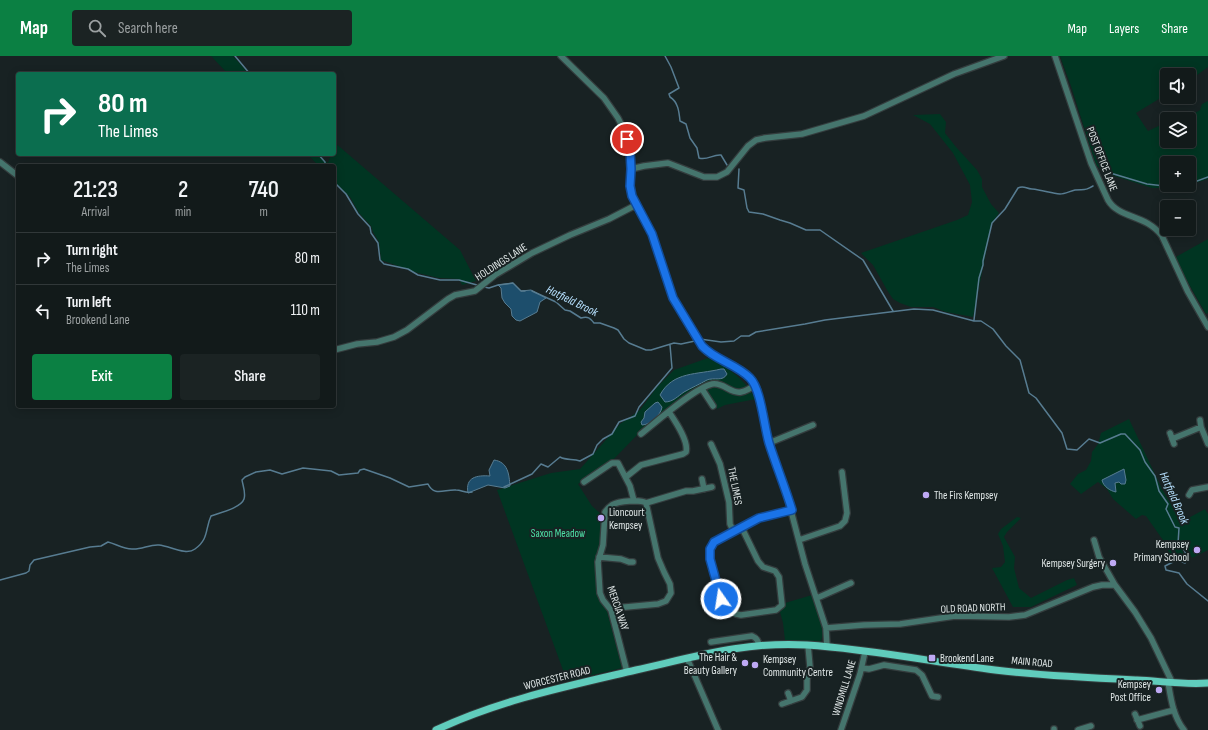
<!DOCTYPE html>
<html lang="en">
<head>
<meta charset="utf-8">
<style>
	:root { --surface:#121a1a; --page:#1b2323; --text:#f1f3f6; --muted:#9ca1a2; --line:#313839; --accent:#0b8043 }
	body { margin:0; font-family:"Sofia Sans Condensed",sans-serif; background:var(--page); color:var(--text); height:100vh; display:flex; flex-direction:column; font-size:15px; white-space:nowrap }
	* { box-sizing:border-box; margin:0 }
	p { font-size:13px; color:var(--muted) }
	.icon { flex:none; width:22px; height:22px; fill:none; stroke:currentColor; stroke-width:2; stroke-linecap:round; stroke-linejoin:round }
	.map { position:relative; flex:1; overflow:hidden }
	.side { position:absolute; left:16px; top:108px; width:320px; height:244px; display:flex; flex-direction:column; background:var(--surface); border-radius:4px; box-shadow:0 2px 10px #0003,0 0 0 1px var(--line) }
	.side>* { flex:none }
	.banner { position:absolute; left:16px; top:16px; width:320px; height:84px; border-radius:4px; box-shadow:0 2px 10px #0003,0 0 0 1px var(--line); background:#0b6e4f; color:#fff; overflow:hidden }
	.buttons { position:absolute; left:1160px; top:12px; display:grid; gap:8px }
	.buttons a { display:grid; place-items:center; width:36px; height:36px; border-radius:4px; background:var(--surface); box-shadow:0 2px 10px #0003,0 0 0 1px var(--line); font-size:20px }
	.pin { position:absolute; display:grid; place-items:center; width:34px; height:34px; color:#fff; margin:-17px; border:2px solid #fff; border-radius:50%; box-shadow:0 1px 4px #0007 }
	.me { position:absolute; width:44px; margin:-22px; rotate:347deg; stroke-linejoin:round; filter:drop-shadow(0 0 3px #0008) }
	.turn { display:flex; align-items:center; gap:14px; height:84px; padding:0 16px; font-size:18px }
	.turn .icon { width:52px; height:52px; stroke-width:2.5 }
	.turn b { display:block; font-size:28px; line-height:34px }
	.eta { display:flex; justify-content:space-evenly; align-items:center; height:68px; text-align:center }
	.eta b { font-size:24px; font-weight:600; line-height:28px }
	.button { display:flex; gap:8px; margin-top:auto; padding:8px 16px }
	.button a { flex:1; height:46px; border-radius:4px; background:var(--accent); color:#fff; font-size:16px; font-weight:600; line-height:46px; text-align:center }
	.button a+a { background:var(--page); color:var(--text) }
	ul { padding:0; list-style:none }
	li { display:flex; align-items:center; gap:12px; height:52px; padding:0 16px; border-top:1px solid var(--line) }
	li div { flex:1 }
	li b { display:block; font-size:15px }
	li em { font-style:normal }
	header { display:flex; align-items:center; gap:24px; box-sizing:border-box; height:56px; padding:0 20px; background:var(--accent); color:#fff }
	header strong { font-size:19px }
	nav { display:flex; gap:22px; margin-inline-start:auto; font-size:14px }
	.search { width:280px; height:36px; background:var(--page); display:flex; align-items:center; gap:10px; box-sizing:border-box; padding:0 14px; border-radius:4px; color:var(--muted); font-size:15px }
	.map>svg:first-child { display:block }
	.green { fill:#003522 }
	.water { fill:#1d4e6c; stroke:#577c91 }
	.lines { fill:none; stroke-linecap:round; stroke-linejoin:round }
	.stream { stroke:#577c91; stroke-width:1.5 }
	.minor-casing { stroke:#343d3e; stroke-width:8 }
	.major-casing { stroke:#343d3e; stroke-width:9 }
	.minor { stroke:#45756d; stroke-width:5.5 }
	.major { stroke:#60ccbc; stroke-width:7 }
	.route-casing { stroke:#114b97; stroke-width:10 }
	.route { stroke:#1a73e8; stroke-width:7 }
	.poi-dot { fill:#bea9f4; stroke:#182223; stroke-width:1.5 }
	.labels { text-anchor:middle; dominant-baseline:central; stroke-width:4; stroke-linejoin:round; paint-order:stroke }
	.street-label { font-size:11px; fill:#dfe6e6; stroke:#182223 }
	.poi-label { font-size:11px; fill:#dfe6e6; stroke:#182223; text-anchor:start }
	.park-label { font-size:11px; fill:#4de1a7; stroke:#182223 }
	.water-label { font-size:12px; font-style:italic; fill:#b7e1ff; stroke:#182223 }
</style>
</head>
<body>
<header>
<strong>Map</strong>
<div class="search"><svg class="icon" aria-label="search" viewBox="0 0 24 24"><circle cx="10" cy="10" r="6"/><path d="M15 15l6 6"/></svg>Search here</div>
<nav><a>Map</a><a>Layers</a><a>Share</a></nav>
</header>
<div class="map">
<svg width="1208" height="674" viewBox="0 0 1208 674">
	<rect width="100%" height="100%" fill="#182223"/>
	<path class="green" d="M 211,0 L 233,0 L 249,18 L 228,18 Z
		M 1060,0 L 1208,0 L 1208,11 L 1189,25 L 1189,19 L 1167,19 L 1167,38 L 1136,57 L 1148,75 L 1167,66 L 1167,85 L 1189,85 L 1189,63 L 1174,63 L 1185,58 L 1187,62 L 1200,54 L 1202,48 L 1208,45 L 1208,123 L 1189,129 L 1189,107 L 1167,107 L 1167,129 L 1187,129 L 1175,132 L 1152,132 L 1105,117 L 1096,109 L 1071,30 Z
		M 940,58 L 946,66 L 945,77 L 956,91 L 977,114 L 982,123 L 982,131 L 991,148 L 999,157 L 992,167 L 973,261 L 946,256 L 933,251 L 911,251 L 900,247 L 893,243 L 887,234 L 873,209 L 861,197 L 957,164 L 968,159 L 972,146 L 970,129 L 953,97 L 930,68 L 913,59 Z
		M 334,86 L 460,194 L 476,225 L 462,229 L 459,223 L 439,222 L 418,217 L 381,204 L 379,186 L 373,176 L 371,170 L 359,157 L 350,141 L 334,125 L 334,110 L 319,110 L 307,98 L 316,98 L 328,107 L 331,98 L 334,98 Z
		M 1208,183 L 1208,257 L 1206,258 L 1174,202 Z
		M 708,302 C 731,313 743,322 756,343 L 725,349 L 717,353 L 703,331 L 640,376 L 611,406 L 578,428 L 592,450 L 601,458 L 600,489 L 595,507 L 597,530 L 600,544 L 607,555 L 622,612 L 567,625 L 497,434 L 551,417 L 580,413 L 620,368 L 640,354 L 657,331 L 674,314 Z
		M 1129,363 L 1161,431 L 1181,466 L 1205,453 L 1208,458 L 1208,494 L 1192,502 L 1184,489 L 1179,486 L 1180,479 L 1176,489 L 1181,491 L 1185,502 L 1183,505 L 1177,502 L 1172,505 L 1165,487 L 1146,460 L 1142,459 L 1136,463 L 1113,443 L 1107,433 L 1098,426 L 1081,438 L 1070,428 L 1078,418 L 1086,414 L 1091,405 L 1092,396 L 1098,388 L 1101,377 Z
		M 1017,461 L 1021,462 L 1007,476 L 1004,481 L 1015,501 L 1014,512 L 1019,532 L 1031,542 L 1067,524 L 1074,522 L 1077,529 L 1031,551 L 1013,551 L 992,512 L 1001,511 L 1005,506 L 1003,490 L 998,478 L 1001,473 Z
		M 812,539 C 816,551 828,575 820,586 L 785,584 L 783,567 L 780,556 L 785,547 Z"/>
	<path class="water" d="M 513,227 L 521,235 L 531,234 L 546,242 L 540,246 L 537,256 L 520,265 L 516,264 L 512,260 L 511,253 L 505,247 L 502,242 L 501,232 L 498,229 Z
		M 721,313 L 724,313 L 727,318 C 723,326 714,321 707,324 C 700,328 691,332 684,336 C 678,340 673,346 665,346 L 660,339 C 673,315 697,319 721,313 Z
		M 658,346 L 662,351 C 661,359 650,369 642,369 L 641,366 L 644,362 L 645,356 L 655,347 Z
		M 494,404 C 508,406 509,418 510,430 L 505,432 L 488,429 L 468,437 C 465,421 477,419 490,420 L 489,414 Z
		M 1124,413 L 1126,424 L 1125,428 L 1121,428 L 1119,426 L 1115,427 L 1116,436 C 1110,435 1103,430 1102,424 Z"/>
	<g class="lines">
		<path class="stream" d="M 235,0 L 250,18
			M 665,0 L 671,11 L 679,32 L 669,38 L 670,41 C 678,46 679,55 680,65 L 686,68 L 690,82 L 697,92 L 699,102 C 707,105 713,98 721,99 L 727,109
			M 318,98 L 325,106 L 325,110
			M 739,113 L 738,132 L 744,134 L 747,152 L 749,156 L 763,158 L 780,164 L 790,167 L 806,174 L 820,174 L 863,204 L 893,255
			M 1107,116 L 1147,128 L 1182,132 L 1187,129
			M 334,126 L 346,138 L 358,158 L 370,171 L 371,177 L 378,187 L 380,204 L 384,208 L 408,213 L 418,219 L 440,224 L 459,224 L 477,229
			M 1189,128 L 1208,121
			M 484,231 L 489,232 L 498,229 L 513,227 L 521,235 L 525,235
			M 532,235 L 556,246 L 565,254 L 570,255 L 581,262 C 588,260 590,262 594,267 L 600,267 L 614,272 L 618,274 L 624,283 L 629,287 L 646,294 L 651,294 L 674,287 L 681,288 L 695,285
			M 974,264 L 979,222 L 983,209 L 983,205 L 992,167 L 1005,153 L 1018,132 C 1024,129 1026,133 1032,133 C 1042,134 1051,137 1060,138 C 1065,138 1070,135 1075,134 C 1084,133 1085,135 1093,130
			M 700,283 L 721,286 L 734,285 L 741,280 L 749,280 L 756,276 L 805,268 L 825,264 L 914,253 L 933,254 L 974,265 L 981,265 L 993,273 L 1006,290 L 1020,304 L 1029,337 L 1036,342 L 1062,377 L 1067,393 L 1077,394 L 1089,383 L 1100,387 L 1121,378 L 1125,378 L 1140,394 L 1145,406 L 1155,420 L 1159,435 L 1168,448 L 1166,453 L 1175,471 L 1179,472 L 1178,488 L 1182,490 L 1188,502 L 1185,507 L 1177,504 L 1165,510 L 1166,514 L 1179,517 L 1187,528 L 1208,545
			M 504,431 L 532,418 L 541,408 L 548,411 L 560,401 C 567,405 573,402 580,405 L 593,398 L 597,389 L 603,383 L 612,378 L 619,366 L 635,360 L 639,351 L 672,312 L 670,289
			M 0,524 L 26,517 L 29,515 L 30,509 L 34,504 L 90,491 L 101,490 L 108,486 C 116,488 123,493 132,493 C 141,494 150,488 159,489 C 170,490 186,500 195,493 C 209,483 205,473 211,460 C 219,457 241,452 244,443 C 246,437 243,430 242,424 L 245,421 L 256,416 L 270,414 L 282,418 L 303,412 L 331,415 L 339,419 L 358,417 L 360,414 L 364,413 L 390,422 L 409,431 L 428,428 C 434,441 445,433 456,434 C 462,434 466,438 472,436"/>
		<g class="minor-casing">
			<path id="minor" d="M 561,0 L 604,42 L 618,62 L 622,70 L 630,95 L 631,113 L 630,130 L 632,140 L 652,178 L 673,242 L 695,280 L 707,296 L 736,312 L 746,319 L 751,323 L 757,332 L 769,387 L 785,432 L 805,508 L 826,572 L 827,591
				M 1055,0 L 1091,107 L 1108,144 C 1119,163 1146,158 1162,180 L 1188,236 L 1208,271
				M 0,106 L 18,120
				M 631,113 L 644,110 L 668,107 L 704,121 L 717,121 L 727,116 L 748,90 L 756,84 L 765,82 L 802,78 L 864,60 L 954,18 L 1004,0
				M 334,294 L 357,288 L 377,286 L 394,281 L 407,274 L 448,243 L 455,239 L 475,235 L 495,219 L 532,197 L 570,179 L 609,163 L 636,149
				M 702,333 L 713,350
				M 1200,364 L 1201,371
				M 1170,377 L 1174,388
				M 641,378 C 656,366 696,331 712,328 C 724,326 730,338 741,336 C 746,335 751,332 755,329
				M 1172,383 L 1201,371 L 1208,388
				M 769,387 L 813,369
				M 711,388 L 720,408 L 729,446 L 730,468 L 734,476
				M 626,421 L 641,409 L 683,398 L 686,396 C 689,385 675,365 669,356
				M 702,423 L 704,433
				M 584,426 L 612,407 L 618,407 L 630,430 L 634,445
				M 1189,439 L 1192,434 L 1208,431
				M 742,472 L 715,485 L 710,493 L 710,503 L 721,543 L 727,553 L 736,558 L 741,559 L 776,554 L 782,549 L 779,521 L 775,515 L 763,511 L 758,505 L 742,472 L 759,462 L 792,454
				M 799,484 L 840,470 L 845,465 L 847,457 L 842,416
				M 1094,484 L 1099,501 L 1115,529
				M 599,501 L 621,503 L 629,506 L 633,506
				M 817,542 L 851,527
				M 611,554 L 615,552 L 658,548 L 666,545 L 671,537 L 670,528 L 664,516 L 658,502 L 646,447
				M 826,572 L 864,569 L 900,568 L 955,560 L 1009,561 L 1025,559 L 1093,531 L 1102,529 L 1115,529 L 1135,556 L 1151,582 L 1172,626
				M 711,586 L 752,580 C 757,582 758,585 759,589
				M 687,602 L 718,674
				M 862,612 L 869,613 L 884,609 L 916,614 L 922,619 L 932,640 L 938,641
				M 627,616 L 611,554 L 603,544 L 600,537 L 598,506 L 603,489 L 605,456 C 607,453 609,451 612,449 C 619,445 640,443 646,447 L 686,435 L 693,435 L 712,431
				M 1168,626 C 1171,643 1173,660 1184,674
				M 788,637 L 791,645
				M 782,648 L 802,641 L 807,634 L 807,623 L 810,611 L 808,589
				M 1135,658 L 1140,670
				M 1137,664 L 1174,654
				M 1054,673 L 1054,674
				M 841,674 L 860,618 L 865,596
				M 1078,674 L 1091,670"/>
		</g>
		<g class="major-casing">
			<path id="major" d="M 436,674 C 500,644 568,630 636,614 C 694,601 747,585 807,589 C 870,593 933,606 995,614 C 1042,620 1090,622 1137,624 C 1160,625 1185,629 1208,627"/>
		</g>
		<use href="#minor" class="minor"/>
		<use href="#major" class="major"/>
	</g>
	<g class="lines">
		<g class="route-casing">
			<path id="route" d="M 627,83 L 630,95 L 631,113 L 630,130 L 632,140 L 652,178 L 673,242 L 702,290 C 715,304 736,308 750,322 C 761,333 764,370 769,387 C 776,409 785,431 792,454 L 759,462 L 714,486 L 710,493 L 710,503 L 721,543"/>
		</g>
		<use href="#route" class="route"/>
	</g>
	<g class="poi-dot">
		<circle cx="926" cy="439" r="4"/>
		<circle cx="601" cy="462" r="4"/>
		<circle cx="1197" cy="494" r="4"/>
		<circle cx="1113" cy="507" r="4"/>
		<rect x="928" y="598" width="8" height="8" rx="2"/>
		<circle cx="745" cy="607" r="4"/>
		<circle cx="755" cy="609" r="4"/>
		<circle cx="1159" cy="634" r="4"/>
	</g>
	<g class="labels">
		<g class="street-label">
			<text transform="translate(1102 103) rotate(69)">POST OFFICE LANE</text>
			<text transform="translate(501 206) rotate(-33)">HOLDINGS LANE</text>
			<text transform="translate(735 430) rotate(79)">THE LIMES</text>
			<text transform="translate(618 552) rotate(71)">MERCIA WAY</text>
			<text transform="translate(973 552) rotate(-2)">OLD ROAD NORTH</text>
			<text transform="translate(1032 606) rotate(5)">MAIN ROAD</text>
			<text transform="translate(557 622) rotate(-14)">WORCESTER ROAD</text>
			<text transform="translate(844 632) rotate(-73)">WINDMILL LANE</text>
		</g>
		<g class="poi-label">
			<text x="934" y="439">The Firs Kempsey</text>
			<text x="609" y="456">Lioncourt<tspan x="609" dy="13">Kempsey</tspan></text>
			<text x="1189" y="488" text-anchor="end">Kempsey<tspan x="1189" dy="13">Primary School</tspan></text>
			<text x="1105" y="507" text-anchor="end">Kempsey Surgery</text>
			<text x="737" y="601" text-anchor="end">The Hair &amp;<tspan x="737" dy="13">Beauty Gallery</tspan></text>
			<text x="940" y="602">Brookend Lane</text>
			<text x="763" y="603">Kempsey<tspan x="763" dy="13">Community Centre</tspan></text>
			<text x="1151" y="628" text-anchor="end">Kempsey<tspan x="1151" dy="13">Post Office</tspan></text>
		</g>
		<g class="park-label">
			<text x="558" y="477">Saxon Meadow</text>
		</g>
		<g class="water-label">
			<text transform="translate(572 245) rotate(26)">Hatfield Brook</text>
			<text transform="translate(1174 442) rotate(66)">Hatfield Brook</text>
		</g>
	</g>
</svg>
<div class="buttons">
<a><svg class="icon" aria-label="sound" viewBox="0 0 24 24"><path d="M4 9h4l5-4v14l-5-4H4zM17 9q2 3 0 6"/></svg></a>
<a><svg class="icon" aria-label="layers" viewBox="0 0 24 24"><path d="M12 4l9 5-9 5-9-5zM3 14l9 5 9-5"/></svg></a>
<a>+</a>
<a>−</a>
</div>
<div class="pin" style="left:627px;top:83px;background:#d93025"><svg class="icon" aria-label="arrive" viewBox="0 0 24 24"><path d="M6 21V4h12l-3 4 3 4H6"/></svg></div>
<svg class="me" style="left:721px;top:543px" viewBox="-20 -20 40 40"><circle r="17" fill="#1a73e8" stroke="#fff" stroke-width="3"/><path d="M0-11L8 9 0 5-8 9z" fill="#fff"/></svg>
<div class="banner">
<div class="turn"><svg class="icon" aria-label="right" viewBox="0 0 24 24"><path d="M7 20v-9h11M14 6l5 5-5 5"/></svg><div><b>80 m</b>The Limes</div></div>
</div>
<section class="side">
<div class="eta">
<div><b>21:23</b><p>Arrival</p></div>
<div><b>2</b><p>min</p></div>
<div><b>740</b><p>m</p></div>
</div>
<ul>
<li><svg class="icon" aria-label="right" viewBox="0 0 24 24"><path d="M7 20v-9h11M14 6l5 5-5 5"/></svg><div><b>Turn right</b><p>The Limes</p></div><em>80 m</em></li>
<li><svg class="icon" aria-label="left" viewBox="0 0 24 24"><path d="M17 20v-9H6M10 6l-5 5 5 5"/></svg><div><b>Turn left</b><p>Brookend Lane</p></div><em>110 m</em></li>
</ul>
<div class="button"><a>Exit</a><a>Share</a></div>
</section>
</div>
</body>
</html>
